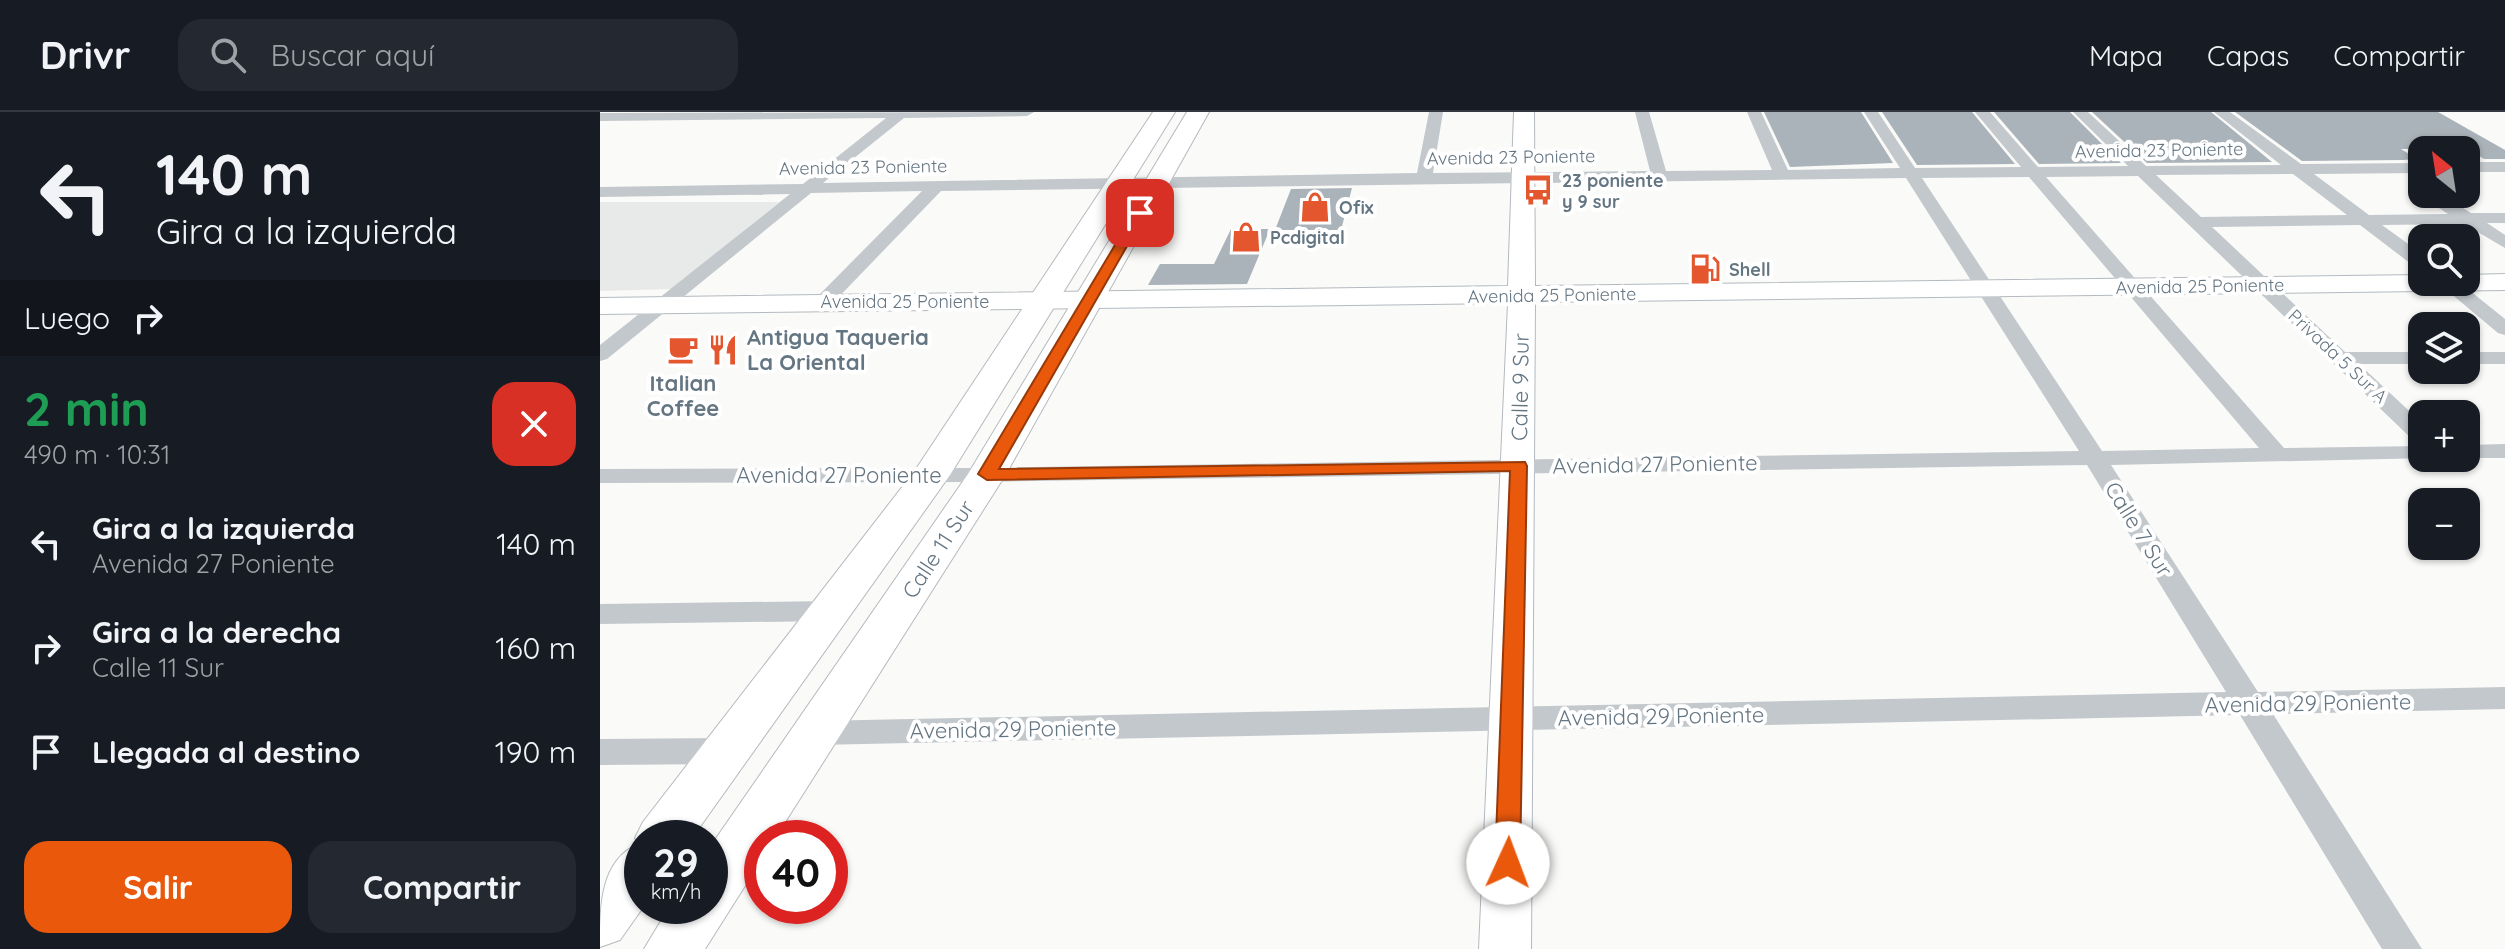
<!DOCTYPE html>
<html lang="es">
<head>
<meta charset="utf-8">
<style>
	:root { --surface:#171b24; --page:#242831; --text:#f1f3f6; --muted:#9ea1a6; --line:#363941; --accent:#ea580c }
	body { margin:0; font-family:Quicksand,sans-serif; background:var(--page); color:var(--text); height:100vh; display:flex; flex-direction:column; font-size:30px; white-space:nowrap }
	* { box-sizing:border-box; margin:0 }
	p { font-size:26px; color:var(--muted) }
	.icon { flex:none; width:44px; height:44px; fill:none; stroke:currentColor; stroke-width:2; stroke-linecap:round; stroke-linejoin:round }
	.map { position:relative; flex:1; overflow:hidden }
	.side { display:flex; flex-direction:column; background:var(--surface); width:600px }
	.side>* { flex:none }
	.hud { background:#171b24; color:var(--text); overflow:hidden }
	.needle { width:52px; rotate:330deg }
	.fabs { position:absolute; left:1808px; top:24px; display:grid; gap:16px }
	.fabs a { display:grid; place-items:center; width:72px; height:72px; border-radius:16px; background:var(--surface); box-shadow:0 2px 6px #0004; font-size:40px }
	.speed { position:absolute; left:24px; top:708px; display:flex; gap:16px; font-size:40px; font-weight:700; text-align:center }
	.speed>* { display:grid; place-content:center; width:104px; height:104px; border-radius:50%; background:var(--surface); box-shadow:0 2px 6px #0004; line-height:1 }
	.speed small { font-size:20px; font-weight:400 }
	.speed .limit { border:12px solid #d22; background:#fff; color:#111 }
	.pin { position:absolute; display:grid; place-items:center; width:68px; height:68px; color:#fff; margin:-34px; border-radius:16px; box-shadow:0 4px 12px #0006 }
	.me { position:absolute; width:88px; margin:-44px; rotate:2deg; stroke-linejoin:round; filter:drop-shadow(0 0 6px #0008) }
	.turn { display:flex; align-items:center; gap:28px; height:168px; padding:0 24px; font-size:36px }
	.turn .icon { width:104px; height:104px; stroke-width:2.5 }
	.turn b { display:block; font-size:56px; line-height:68px }
	.then { display:flex; align-items:center; height:76px; padding:0 24px; background:#0003; gap:16px; font-size:30px }
	.round { display:grid; place-items:center; flex:none; width:84px; height:84px; border-radius:24px; background:var(--page) }
	.overview { display:flex; align-items:center; justify-content:space-between; height:136px; padding:0 24px }
	h1 { font-size:48px; font-weight:700; line-height:60px; color:#1e9e55 }
	.primary-button { display:flex; gap:16px; margin-top:auto; padding:16px 24px }
	.primary-button a { flex:1; height:92px; border-radius:24px; background:var(--accent); color:#fff; font-size:32px; font-weight:700; line-height:92px; text-align:center }
	.primary-button a+a { background:var(--page); color:var(--text) }
	ul { padding:0; list-style:none }
	li { display:flex; align-items:center; gap:24px; height:104px; padding:0 24px }
	li div { flex:1 }
	li b { display:block; font-size:30px }
	li em { font-style:normal }
	header { display:flex; align-items:center; gap:48px; box-sizing:border-box; height:112px; padding:0 40px; background:var(--surface); border-bottom:2px solid var(--line) }
	header strong { font-size:38px }
	nav { display:flex; gap:44px; margin-inline-start:auto; font-size:28px }
	.search { width:560px; height:72px; background:var(--page); display:flex; align-items:center; gap:20px; box-sizing:border-box; padding:0 28px; border-radius:24px; color:var(--muted); font-size:30px }
	main { display:flex; flex:1; min-height:0 }
	.map>svg:first-child { display:block }
	.built { fill:#e8e9e9 }
	.building { fill:#aab3b9 }
	.lines { fill:none; stroke-linecap:round; stroke-linejoin:round }
	.secondary-casing { stroke:#b3babf; stroke-width:2 }
	.primary-casing { stroke:#b5babe; stroke-width:2 }
	.street { fill:#c3c8cc; fill-rule:evenodd }
	.secondary { fill:#fff; fill-rule:evenodd }
	.primary { fill:#fff; fill-rule:evenodd }
	.route { fill:#ea580c; stroke:#983908; stroke-width:2 }
	.labels { text-anchor:middle; dominant-baseline:central; stroke-width:8; stroke-linejoin:round; paint-order:stroke }
	.far-street-label { font-size:18px; fill:#657683; stroke:#fff }
	.far-poi-label { font-size:18px; font-weight:bold; fill:#657683; stroke:#fff; text-anchor:start }
	.poi-label { font-size:22px; font-weight:bold; fill:#657683; stroke:#fff; text-anchor:start }
	.street-label { font-size:22px; fill:#657683; stroke:#fff }
</style>
</head>
<body>
<header>
<strong>Drivr</strong>
<div class="search"><svg class="icon" aria-label="search" viewBox="0 0 24 24"><circle cx="10" cy="10" r="6"/><path d="M15 15l6 6"/></svg>Buscar aquí</div>
<nav><a>Mapa</a><a>Capas</a><a>Compartir</a></nav>
</header>
<main>
<section class="side">
<div class="hud">
<div class="turn"><svg class="icon" aria-label="left" viewBox="0 0 24 24"><path d="M17 20v-9H6M10 6l-5 5 5 5"/></svg><div><b>140 m</b>Gira a la izquierda</div></div>
<div class="then">Luego<svg class="icon" aria-label="right" viewBox="0 0 24 24"><path d="M7 20v-9h11M14 6l5 5-5 5"/></svg></div>
</div>
<div class="overview"><div><h1>2 min</h1><p>490 m · 10:31</p></div><a class="round" style="background:#d93025;color:#fff"><svg class="icon" aria-label="close" viewBox="0 0 24 24"><path d="M6 6l12 12M18 6L6 18"/></svg></a></div>
<ul>
<li><svg class="icon" aria-label="left" viewBox="0 0 24 24"><path d="M17 20v-9H6M10 6l-5 5 5 5"/></svg><div><b>Gira a la izquierda</b><p>Avenida 27 Poniente</p></div><em>140 m</em></li>
<li><svg class="icon" aria-label="right" viewBox="0 0 24 24"><path d="M7 20v-9h11M14 6l5 5-5 5"/></svg><div><b>Gira a la derecha</b><p>Calle 11 Sur</p></div><em>160 m</em></li>
<li><svg class="icon" aria-label="arrive" viewBox="0 0 24 24"><path d="M6 21V4h12l-3 4 3 4H6"/></svg><div><b>Llegada al destino</b></div><em>190 m</em></li>
</ul>
<div class="primary-button"><a>Salir</a><a>Compartir</a></div>
</section>
<div class="map">
<svg width="1905" height="837" viewBox="0 0 1905 837">
	<rect width="100%" height="100%" fill="#fafaf8"/>
	<path class="built" d="M 0,90 L 179,90 L 72,177 L 0,179 Z"/>
	<path class="building" d="M 1164,0 L 1261,0 L 1293,51 L 1190,55 Z
		M 1282,0 L 1372,0 L 1415,52 L 1317,53 Z
		M 1394,0 L 1470,0 L 1521,51 L 1439,52 Z
		M 1492,0 L 1611,0 L 1672,50 L 1547,51 Z
		M 1635,0 L 1838,0 L 1905,38 L 1905,47 L 1884,47 L 1866,36 L 1801,37 L 1817,47 L 1803,48 L 1702,49 Z
		M 752,76 L 741,118 L 675,118 L 691,77 Z
		M 631,117 L 670,117 L 647,172 L 548,173 L 560,152 L 614,152 Z"/>
	<g class="lines">
		<g class="secondary-casing">
			<path id="secondary" d="M 914,0 L 934,0 L 935,174 L 1822,163 L 1822,170 L 1866,170 L 1866,163 L 1905,162 L 1905,178 L 935,190 L 931,837 L 879,837 L 908,191 L 0,202 L 0,186 L 908,174 Z"/>
		</g>
		<g class="primary-casing">
			<path id="primary" d="M 553,0 L 575,0 L 350,363 L 92,726 L 42,726 L 44,794 L 20,828 L 0,835 C 0,794 0,749 38,732 L 35,726 L 43,710 L 316,357 Z
				M 587,0 L 609,0 L 406,362 L 175,726 L 162,726 L 162,747 L 105,837 L 44,837 L 70,794 L 110,794 L 110,735 L 368,362 Z"/>
		</g>
		<path class="street" d="M 434,0 L 427,4 L 304,6 L 223,71 L 817,61 L 829,0 L 843,0 L 833,61 L 1050,59 L 1035,0 L 1049,0 L 1066,59 L 1172,58 L 1147,0 L 1161,0 L 1188,58 L 1300,56 L 1264,0 L 1278,0 L 1315,56 L 1421,55 L 1375,0 L 1390,0 L 1438,55 L 1528,54 L 1473,0 L 1488,0 L 1546,54 L 1681,53 L 1614,0 L 1630,0 L 1701,52 L 1822,51 L 1822,61 L 1714,62 L 1769,103 L 1848,102 L 1824,86 L 1822,82 L 1841,82 L 1871,101 L 1905,101 L 1905,111 L 1887,111 L 1905,123 L 1905,136 L 1864,112 L 1782,113 L 1822,142 L 1822,157 L 1815,155 L 1760,113 L 1612,115 L 1745,240 L 1822,240 L 1822,252 L 1759,252 L 1822,311 L 1822,331 L 1814,329 L 1538,64 L 1446,65 L 1684,336 L 1822,334 L 1822,346 L 1830,346 L 1511,353 L 1658,580 L 1905,575 L 1905,597 L 1673,602 L 1822,837 L 1782,837 L 1640,603 L 216,633 L 205,630 L 200,621 L 205,612 L 216,609 L 1626,580 L 1487,353 L 372,370 L 0,371 L 0,357 L 372,356 L 1479,339 L 1306,66 L 341,79 L 231,193 L 217,193 L 214,189 L 217,185 L 322,79 L 211,81 L 7,247 L 0,249 L 0,233 L 190,82 L 0,85 L 0,75 L 203,72 L 286,6 L 0,9 L 0,1 ZM 1693,62 L 1747,103 L 1601,105 L 1556,63 ZM 1429,65 L 1659,336 L 1502,339 L 1322,66 Z
			M 1866,50 L 1905,50 L 1905,60 L 1866,60 Z
			M 1837,170 L 1859,170 L 1905,207 L 1905,223 L 1898,221 Z
			M 1866,240 L 1905,240 L 1905,252 L 1866,252 Z
			M 1905,332 L 1905,346 L 1861,346 L 1866,346 L 1866,333 Z
			M 230,489 L 240,492 L 244,499 L 240,506 L 230,509 L 0,512 L 0,492 Z
			M 127,626 L 138,630 L 143,639 L 138,648 L 127,652 L 0,653 L 0,627 Z"/>
		<use href="#secondary" class="secondary"/>
		<use href="#primary" class="primary"/>
	</g>
	<path class="route" d="M 536,98 L 546,101 L 399,357 L 925,350 L 927,354 L 920,751 L 917,758 L 908,761 L 899,758 L 895,751 L 910,359 L 387,368 L 378,362 Z"/>
	<defs>
		<g id="bus-bare" transform="scale(2.4)"><path d="M-5-6H5V4H4V6H2V4H-2V6H-4V4H-5ZM-3.5-4V0h7V-4ZM-3.5 1.2v1.5H-2V1.2ZM2 1.2v1.5H3.5V1.2Z" fill="#e4572e" stroke="#fff" stroke-width="2.5" paint-order="stroke"/></g>
		<g id="shop-bare" transform="scale(2.4)"><path d="M-5-2.5h2.3a2.7 3.5 0 0 1 5.4 0H5L5.5 6h-11ZM-1.5-2.5h3a1.5 2.3 0 0 0-3 0Z" fill="#e4572e" stroke="#fff" stroke-width="2.5" paint-order="stroke"/></g>
		<g id="fuel-bare" transform="scale(2.4)"><path d="M-5.5-6h7V0h2V4h1.3V-2.5L3-4.5l.8-.8L6-3V5H2.5V1h-1V6h-7ZM-4.2-4.7v3.2H.2V-4.7Z" fill="#e4572e" stroke="#fff" stroke-width="2.5" paint-order="stroke"/></g>
		<g id="cafe-bare" transform="scale(2.4)"><path d="M-5.5-4.5H6V0H3Q3 3.5 0 3.5H-2.5Q-5.5 3.5-5.5 0ZM3-3.2v2h1.7v-2ZM-6 4.5H4V6H-6Z" fill="#e4572e" stroke="#fff" stroke-width="2.5" paint-order="stroke"/></g>
		<g id="restaurant-bare" transform="scale(2.4)"><path d="M-5-6h1v4h1v-4h1v4h1v-4h1v5L-1.5 .5V6h-2V.5L-5-1ZM5-6V6H3V1.5H1.5Q1.5-4 5-6Z" fill="#e4572e" stroke="#fff" stroke-width="2.5" paint-order="stroke"/></g>
	</defs>
	<g fill-rule="evenodd">
		<use href="#bus-bare" x="938" y="78"/>
		<use href="#shop-bare" x="715" y="95"/>
		<use href="#shop-bare" x="646" y="125"/>
		<use href="#fuel-bare" x="1105" y="157"/>
		<use href="#cafe-bare" x="83" y="237"/>
		<use href="#restaurant-bare" x="123" y="238"/>
	</g>
	<g class="labels">
		<g class="far-street-label">
			<text transform="translate(1559 38) rotate(-1)">Avenida 23 Poniente</text>
			<text transform="translate(911 45) rotate(-1)">Avenida 23 Poniente</text>
			<text transform="translate(263 55) rotate(-1)">Avenida 23 Poniente</text>
			<text transform="translate(1600 174) rotate(-1)">Avenida 25 Poniente</text>
			<text transform="translate(952 183) rotate(-1)">Avenida 25 Poniente</text>
			<text x="305" y="189">Avenida 25 Poniente</text>
			<text transform="translate(1738 244) rotate(43)">Privada 5 Sur A</text>
		</g>
		<g class="far-poi-label">
			<text x="962" y="68">23 poniente<tspan x="962" dy="21">y 9 sur</tspan></text>
			<text x="739" y="95">Ofix</text>
			<text x="670" y="125">Pcdigital</text>
			<text x="1129" y="157">Shell</text>
		</g>
		<g class="poi-label">
			<text x="147" y="225">Antigua Taqueria<tspan x="147" dy="25">La Oriental</tspan></text>
			<text x="83" y="271" text-anchor="middle">Italian<tspan x="83" dy="25">Coffee</tspan></text>
		</g>
		<g class="street-label">
			<text transform="translate(920 275) rotate(-89)">Calle 9 Sur</text>
			<text transform="translate(1055 352) rotate(-1)">Avenida 27 Poniente</text>
			<text x="239" y="363">Avenida 27 Poniente</text>
			<text transform="translate(1539 417) rotate(58)">Calle 7 Sur</text>
			<text transform="translate(338 437) rotate(-57)">Calle 11 Sur</text>
			<text transform="translate(1708 591) rotate(-1)">Avenida 29 Poniente</text>
			<text transform="translate(1061 604) rotate(-1)">Avenida 29 Poniente</text>
			<text transform="translate(413 617) rotate(-1)">Avenida 29 Poniente</text>
		</g>
	</g>
</svg>
<div class="fabs">
<a><svg class="needle" viewBox="-14 -14 28 28"><path d="M0-13l5 13h-10z" fill="#e53935"/><path d="M0 13l5-13h-10z" fill="#9ea1a6"/></svg></a>
<a><svg class="icon" aria-label="search" viewBox="0 0 24 24"><circle cx="10" cy="10" r="6"/><path d="M15 15l6 6"/></svg></a>
<a><svg class="icon" aria-label="layers" viewBox="0 0 24 24"><path d="M12 4l9 5-9 5-9-5zM3 14l9 5 9-5"/></svg></a>
<a>+</a>
<a>−</a>
</div>
<div class="speed"><div>29<small>km/h</small></div><div class="limit">40</div></div>
<div class="pin" style="left:540px;top:101px;background:#d93025"><svg class="icon" aria-label="arrive" viewBox="0 0 24 24"><path d="M6 21V4h12l-3 4 3 4H6"/></svg></div>
<svg class="me" style="left:908px;top:751px" viewBox="-20 -20 40 40"><circle r="19" fill="#fff"/><path d="M0-13L10 11 0 6-10 11z" fill="#ea580c"/></svg>
</div>
</main>
</body>
</html>
